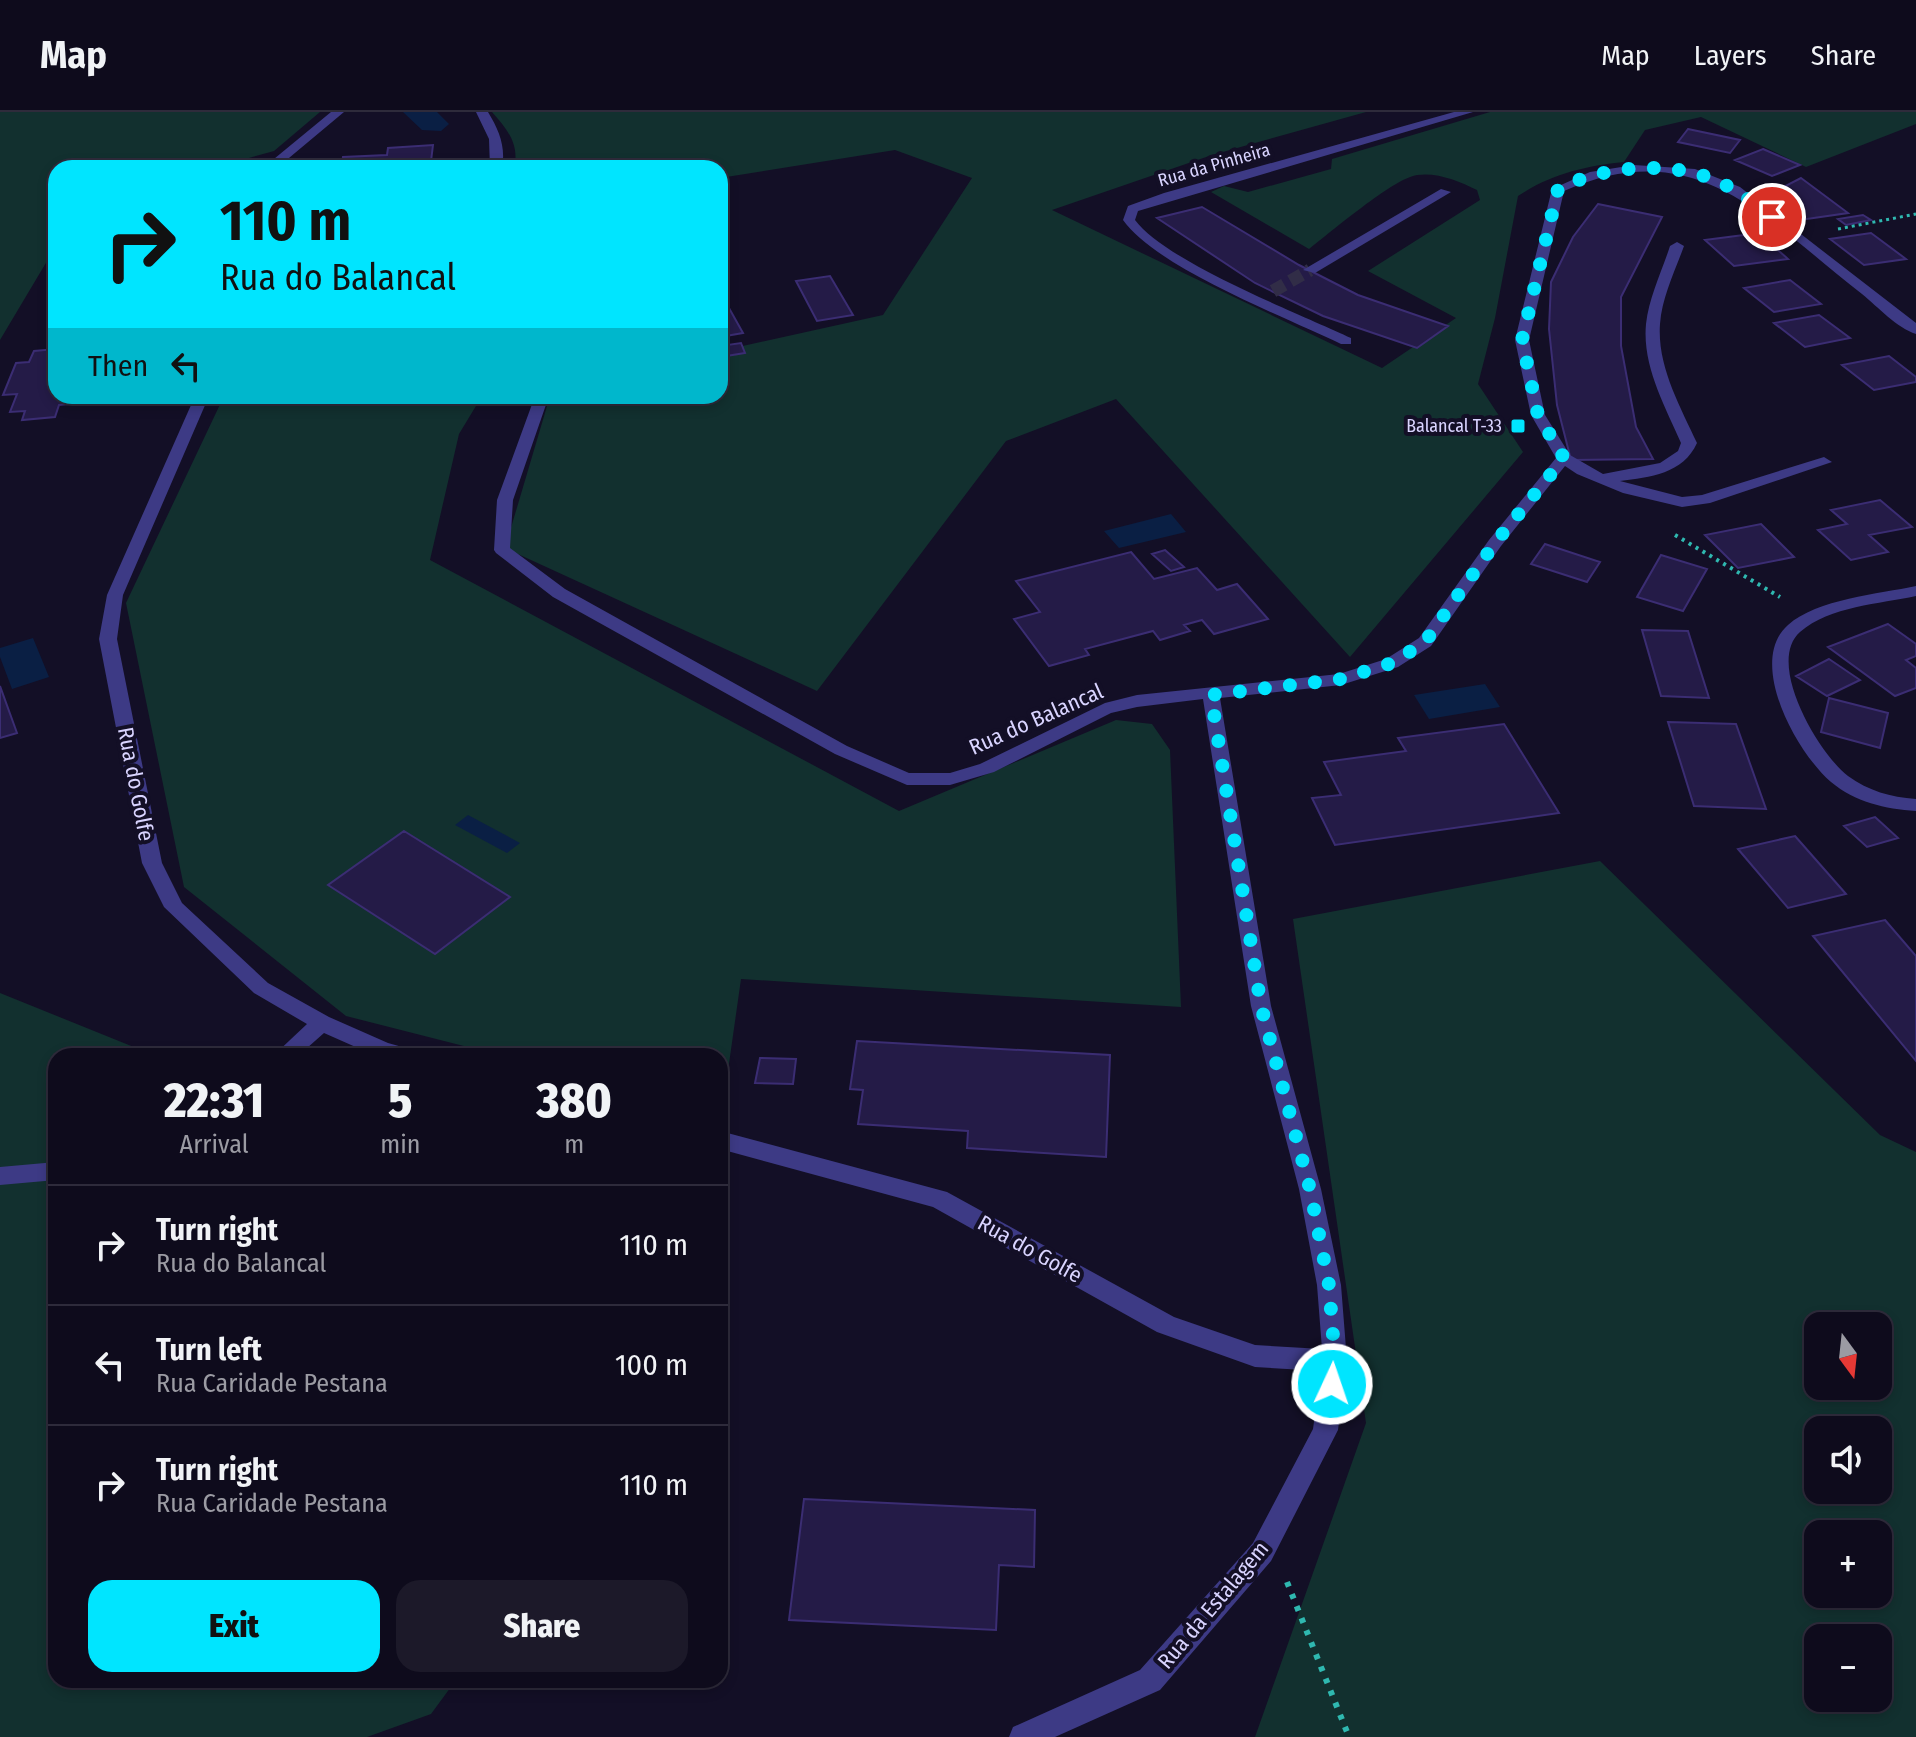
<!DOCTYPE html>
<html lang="en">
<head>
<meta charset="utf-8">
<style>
	:root { --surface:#0e0b1c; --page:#1c1929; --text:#f1f3f6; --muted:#9b9ba3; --line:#2e2b3b; --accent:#00e5ff }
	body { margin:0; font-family:"Fira Sans Condensed",sans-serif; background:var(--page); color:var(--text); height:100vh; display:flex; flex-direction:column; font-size:30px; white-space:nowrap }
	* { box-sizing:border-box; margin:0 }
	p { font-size:26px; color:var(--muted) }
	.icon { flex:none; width:44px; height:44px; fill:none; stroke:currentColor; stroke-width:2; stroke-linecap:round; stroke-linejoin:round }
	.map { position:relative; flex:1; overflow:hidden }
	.drawer { position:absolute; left:48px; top:936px; width:680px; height:640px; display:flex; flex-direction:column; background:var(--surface); border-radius:24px; box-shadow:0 4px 12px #0003,0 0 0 2px var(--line) }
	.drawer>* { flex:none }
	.top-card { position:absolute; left:48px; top:48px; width:680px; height:244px; border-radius:24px; box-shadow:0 4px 12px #0003,0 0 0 2px var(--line); background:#00e5ff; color:#111; overflow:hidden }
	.needle { width:52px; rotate:165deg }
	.controls { position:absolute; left:1804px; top:1200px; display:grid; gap:16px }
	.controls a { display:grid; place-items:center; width:88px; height:88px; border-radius:16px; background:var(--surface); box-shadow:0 4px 12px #0003,0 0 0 2px var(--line); font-size:40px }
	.pin { position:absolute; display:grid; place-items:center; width:68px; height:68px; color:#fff; margin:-34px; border:4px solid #fff; border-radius:50%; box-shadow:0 2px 8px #0007 }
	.me { position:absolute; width:88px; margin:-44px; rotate:3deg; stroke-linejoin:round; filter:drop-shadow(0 0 6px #0008) }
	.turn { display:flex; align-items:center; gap:28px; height:168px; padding:0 40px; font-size:36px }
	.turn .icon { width:104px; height:104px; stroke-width:2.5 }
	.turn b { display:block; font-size:56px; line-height:68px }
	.then { display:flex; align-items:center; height:76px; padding:0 40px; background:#0003; gap:16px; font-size:30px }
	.eta { display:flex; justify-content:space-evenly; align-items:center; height:136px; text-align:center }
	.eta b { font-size:48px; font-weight:800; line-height:56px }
	.cta { display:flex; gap:16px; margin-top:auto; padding:16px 40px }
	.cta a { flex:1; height:92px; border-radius:24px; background:var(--accent); color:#111; font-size:32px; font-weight:800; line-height:92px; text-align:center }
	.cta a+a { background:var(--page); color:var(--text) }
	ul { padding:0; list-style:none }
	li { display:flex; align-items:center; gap:24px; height:120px; padding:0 40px; border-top:2px solid var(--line) }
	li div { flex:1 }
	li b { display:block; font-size:30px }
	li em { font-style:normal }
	header { display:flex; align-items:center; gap:48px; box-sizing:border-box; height:112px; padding:0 40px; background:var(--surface); border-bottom:2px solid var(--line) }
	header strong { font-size:38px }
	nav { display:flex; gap:44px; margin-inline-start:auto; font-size:28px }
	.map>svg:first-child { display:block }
	.green { fill:#12302f; fill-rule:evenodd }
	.water { fill:#0a1f44 }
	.building { fill:#241b47; stroke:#3b2d73; stroke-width:2 }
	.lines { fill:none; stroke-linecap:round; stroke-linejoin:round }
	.minor-tunnel { stroke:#312d47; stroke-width:13; stroke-dasharray:13 7; stroke-linecap:butt }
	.path-far2 { stroke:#2fb8b0; stroke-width:3; stroke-dasharray:3 4; stroke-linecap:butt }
	.path-far1 { stroke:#2fb8b0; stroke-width:4; stroke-dasharray:3 5; stroke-linecap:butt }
	.path { stroke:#2fb8b0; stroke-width:6; stroke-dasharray:5 8; stroke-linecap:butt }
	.minor { fill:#3d3a85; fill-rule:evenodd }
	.route { stroke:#00e5ff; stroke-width:14; stroke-dasharray:0 25.2 }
	.poi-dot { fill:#00e5ff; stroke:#130f26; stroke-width:3 }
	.labels { text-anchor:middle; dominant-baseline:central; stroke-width:8; stroke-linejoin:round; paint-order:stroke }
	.far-street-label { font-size:18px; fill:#d9d4ff; stroke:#130f26 }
	.far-poi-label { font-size:18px; fill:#d9d4ff; stroke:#130f26; text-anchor:end }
	.street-label { font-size:22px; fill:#d9d4ff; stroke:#130f26 }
</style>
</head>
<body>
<header>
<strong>Map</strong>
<nav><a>Map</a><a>Layers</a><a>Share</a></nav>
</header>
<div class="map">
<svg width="1916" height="1625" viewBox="0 0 1916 1625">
	<rect width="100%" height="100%" fill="#130f26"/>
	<path class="green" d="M 0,0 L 320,0 L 274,39 L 213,56 L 56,56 L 56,134 L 0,228 Z
		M 492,0 L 1366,0 L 1212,43 L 1052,98 L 1382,256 L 1456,206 L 1368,159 L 1480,88 L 1477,78 C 1459,69 1437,60 1417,63 C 1394,66 1330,121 1309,137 L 1211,80 L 1224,74 L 1248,80 L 1331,57 L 1332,47 L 1490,0 L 1916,0 L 1916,12 L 1806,55 L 1701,5 L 1645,18 L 1624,50 C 1585,54 1551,62 1518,84 L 1495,206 L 1478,272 L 1523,340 L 1350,545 L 1116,287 L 1006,329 L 817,579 L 505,436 L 550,284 L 720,284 L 720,239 L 883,203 L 972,66 L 895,38 L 720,66 L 720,56 L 514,56 C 520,32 507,17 492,0 Z
		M 224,284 L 482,284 L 459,322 L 430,448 L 899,699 L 1116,608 L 1152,612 L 1170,638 L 1181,895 L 741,867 L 722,1001 L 720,1000 L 720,944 L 503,944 L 346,904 L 184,775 L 126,491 Z
		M 1600,749 L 1880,1023 L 1916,1040 L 1916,1625 L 1255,1625 L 1366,1311 L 1293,807 ZM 1818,1214 L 1878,1214 L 1878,1274 L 1818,1274 ZM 1818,1318 L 1878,1318 L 1878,1378 L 1818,1378 ZM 1818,1422 L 1878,1422 L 1878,1482 L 1818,1482 ZM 1818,1526 L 1878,1526 L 1878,1586 L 1818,1586 Z
		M 0,881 L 156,944 L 56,944 L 56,1568 L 456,1568 L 431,1602 L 367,1625 L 0,1625 Z"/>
	<path class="water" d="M 403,0 L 437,0 L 449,12 L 441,19 L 422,18 Z
		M 1171,402 L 1186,420 L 1119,436 L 1104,419 Z
		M 33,526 L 49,565 L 12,577 L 0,545 L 0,536 Z
		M 1485,572 L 1500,595 L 1429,607 L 1414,583 Z
		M 468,703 L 520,731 L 507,741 L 455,713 Z"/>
	<path class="building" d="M 1688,17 L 1740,28 L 1730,41 L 1678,30 Z
		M 433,33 L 431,49 L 414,50 L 413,56 L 315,56 L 342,53 L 343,45 L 387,43 L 388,36 Z
		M 1763,37 L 1800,53 L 1772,64 L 1735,48 Z
		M 1801,66 L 1848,101 L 1793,109 L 1766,84 Z
		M 1598,92 L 1662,105 L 1621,185 L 1621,234 L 1636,315 L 1653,347 L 1571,348 L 1557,293 L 1549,217 L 1551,170 L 1573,125 Z
		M 1202,95 L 1299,153 L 1358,183 L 1448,214 L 1417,236 L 1323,204 L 1255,171 L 1157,106 Z
		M 1863,103 L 1871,108 L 1846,113 L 1838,107 Z
		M 1759,121 L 1788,147 L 1734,154 L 1705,128 Z
		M 1871,121 L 1906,147 L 1864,153 L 1830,127 Z
		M 830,164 L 853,203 L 817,209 L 796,169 Z
		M 1790,168 L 1821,192 L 1774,200 L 1744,176 Z
		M 720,180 L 743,221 L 720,225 Z
		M 1819,203 L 1850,226 L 1805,235 L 1774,211 Z
		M 741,231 L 745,241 L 720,245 L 720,234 Z
		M 56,237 L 56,284 L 80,284 L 78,291 L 59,293 L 55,305 L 22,308 L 25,299 L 10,300 L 17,282 L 3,283 L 16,251 L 29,250 L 34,239 Z
		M 1889,244 L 1916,265 L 1916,270 L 1874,278 L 1842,253 Z
		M 1880,388 L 1912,415 L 1869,423 L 1888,440 L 1851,448 L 1818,418 L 1847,412 L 1831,398 Z
		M 1761,412 L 1794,445 L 1738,456 L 1705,423 Z
		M 1545,432 L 1600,450 L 1587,470 L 1531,452 Z
		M 1165,438 L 1184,455 L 1171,459 L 1152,442 Z
		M 1131,440 L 1154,467 L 1197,456 L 1217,478 L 1237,472 L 1268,507 L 1214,522 L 1202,508 L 1184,513 L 1190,519 L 1160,528 L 1153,519 L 1085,537 L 1089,543 L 1049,554 L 1014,507 L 1040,500 L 1016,469 Z
		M 1661,443 L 1707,457 L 1683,499 L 1637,485 Z
		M 1888,512 L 1916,532 L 1916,544 L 1906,548 L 1916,556 L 1916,576 L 1895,584 L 1828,535 Z
		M 1642,518 L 1688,519 L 1709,586 L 1661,584 Z
		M 1829,547 L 1860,568 L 1827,584 L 1796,564 Z
		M 0,574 L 17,621 L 0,626 Z
		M 1829,586 L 1888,601 L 1880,636 L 1821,620 Z
		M 1668,610 L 1736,612 L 1766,697 L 1694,694 Z
		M 1504,612 L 1559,701 L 1335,733 L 1312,686 L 1341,683 L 1324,650 L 1406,639 L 1398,626 Z
		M 1875,705 L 1898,726 L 1867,735 L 1844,714 Z
		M 404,719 L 510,785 L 435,842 L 328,773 Z
		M 1795,724 L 1846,782 L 1788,796 L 1738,737 Z
		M 1885,808 L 1916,844 L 1916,949 L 1813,824 Z
		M 857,929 L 1110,943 L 1106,1045 L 967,1036 L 968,1019 L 858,1012 L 863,978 L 850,977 Z
		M 760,946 L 796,947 L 793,972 L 755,971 Z
		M 804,1387 L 1035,1398 L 1034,1455 L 999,1453 L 996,1518 L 789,1508 Z"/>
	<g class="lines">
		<path class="minor-tunnel" d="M 1273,179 L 1310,158"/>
		<path class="path-far2" d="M 1838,117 L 1916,102"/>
		<path class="path-far1" d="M 1675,423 L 1780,485"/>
		<path class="path" d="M 1287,1470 L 1349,1625"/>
		<path class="minor" d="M 331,0 L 344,0 L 277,56 L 263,56 Z
			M 476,0 L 488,0 C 499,18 506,35 502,56 L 490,56 L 489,27 Z
			M 1454,0 L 1473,0 L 1138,99 L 1135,108 C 1166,150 1300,202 1351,226 L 1351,232 L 1341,232 C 1285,205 1157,156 1123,108 L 1128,94 L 1164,81 Z
			M 1634,53 L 1695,57 L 1740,75 L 1916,211 L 1916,222 C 1897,216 1878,195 1862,182 C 1765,107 1697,20 1564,79 L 1529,228 L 1545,303 L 1570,343 L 1603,362 L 1660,351 L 1678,339 L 1681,331 C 1665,294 1642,254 1646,212 C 1649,185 1662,159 1670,134 L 1677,130 L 1684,134 C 1675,159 1662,185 1660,212 C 1657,254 1680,294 1697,331 C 1683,362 1650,365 1620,369 L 1682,385 L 1702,383 L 1824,345 L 1832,350 L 1710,391 L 1682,395 L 1623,381 L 1577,362 L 1565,354 L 1501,434 L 1431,534 L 1398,555 L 1341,573 L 1220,586 L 1271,894 L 1321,1077 L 1341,1173 L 1347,1249 L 1338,1318 L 1271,1449 L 1160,1578 L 1055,1625 L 1009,1625 L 1013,1615 L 1140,1558 L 1253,1431 L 1313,1317 L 1321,1259 L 1255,1255 L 1157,1220 L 933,1095 L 720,1037 L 720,1019 L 947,1080 L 1174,1205 L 1255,1233 L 1322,1237 L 1317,1173 L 1299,1077 L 1251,894 L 1203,587 L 1137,595 L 1111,601 L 994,660 L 950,673 L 907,673 L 835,642 L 553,485 L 496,441 L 494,438 L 497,388 L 535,284 L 549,284 L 513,388 L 510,436 L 565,477 L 847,634 L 909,661 L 950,661 L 980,652 L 1105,591 L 1137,583 L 1339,562 L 1386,547 L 1419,526 L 1489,428 L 1556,346 L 1531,303 L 1515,228 L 1552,77 L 1590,60 Z
			M 1441,77 L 1451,80 L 1315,161 L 1303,158 Z
			M 195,284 L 209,284 L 123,483 L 117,527 L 162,751 L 182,791 L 268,871 L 329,905 L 388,931 L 413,938 L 416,944 L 376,944 L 324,921 L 298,944 L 273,944 L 307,912 L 254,881 L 164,795 L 142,751 L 99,527 L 107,483 Z
			M 1916,474 L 1916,484 C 1880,492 1830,494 1800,520 C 1765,551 1819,642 1848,664 C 1869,679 1890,685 1916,687 L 1916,699 C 1885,697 1855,690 1831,670 C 1797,641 1746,550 1788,513 C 1817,487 1879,482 1916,474 Z
			M 56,1050 L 56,1068 L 0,1073 L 0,1055 Z"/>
	</g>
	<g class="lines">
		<path class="route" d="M 1332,1272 L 1335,1249 L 1329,1173 L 1310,1077 L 1261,894 L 1211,583 L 1341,567 L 1392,551 L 1425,530 L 1495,431 L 1564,346 L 1538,303 L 1522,228 L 1558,77 C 1603,54 1667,48 1715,68 C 1736,77 1754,91 1772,105"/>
	</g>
	<rect class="poi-dot" x="1510" y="306" width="16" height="16" rx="4"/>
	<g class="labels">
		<g class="far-street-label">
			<text transform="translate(1214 53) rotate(-16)">Rua da Pinheira</text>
		</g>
		<g class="far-poi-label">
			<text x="1502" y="314">Balancal T-33</text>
		</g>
		<g class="street-label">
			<text transform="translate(1036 607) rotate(-24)">Rua do Balancal</text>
			<text transform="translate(136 672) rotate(79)">Rua do Golfe</text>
			<text transform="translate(1030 1137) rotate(29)">Rua do Golfe</text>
			<text transform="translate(1213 1493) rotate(-50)">Rua da Estalagem</text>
		</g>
	</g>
</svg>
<div class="controls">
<a><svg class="needle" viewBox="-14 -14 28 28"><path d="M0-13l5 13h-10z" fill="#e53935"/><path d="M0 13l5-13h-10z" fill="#9b9ba3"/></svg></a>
<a><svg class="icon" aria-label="sound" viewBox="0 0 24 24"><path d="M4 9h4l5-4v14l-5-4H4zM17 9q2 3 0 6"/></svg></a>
<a>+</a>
<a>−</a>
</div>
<div class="pin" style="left:1772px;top:105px;background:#d93025"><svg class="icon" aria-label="arrive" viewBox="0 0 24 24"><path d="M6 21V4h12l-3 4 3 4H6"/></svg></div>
<svg class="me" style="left:1332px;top:1272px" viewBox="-20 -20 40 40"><circle r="17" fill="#00e5ff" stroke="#fff" stroke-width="3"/><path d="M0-11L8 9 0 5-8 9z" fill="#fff"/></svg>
<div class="top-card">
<div class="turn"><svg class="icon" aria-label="right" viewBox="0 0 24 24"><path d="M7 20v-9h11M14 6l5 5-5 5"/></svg><div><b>110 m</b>Rua do Balancal</div></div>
<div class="then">Then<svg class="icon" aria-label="left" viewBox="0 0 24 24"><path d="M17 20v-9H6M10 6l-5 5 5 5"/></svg></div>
</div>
<section class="drawer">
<div class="eta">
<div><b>22:31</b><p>Arrival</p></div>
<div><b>5</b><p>min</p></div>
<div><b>380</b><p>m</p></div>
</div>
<ul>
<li><svg class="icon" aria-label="right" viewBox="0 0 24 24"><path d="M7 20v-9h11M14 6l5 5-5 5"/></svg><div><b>Turn right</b><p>Rua do Balancal</p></div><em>110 m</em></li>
<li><svg class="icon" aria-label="left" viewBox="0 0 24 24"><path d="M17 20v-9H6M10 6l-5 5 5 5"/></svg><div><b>Turn left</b><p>Rua Caridade Pestana</p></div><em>100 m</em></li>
<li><svg class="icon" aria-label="right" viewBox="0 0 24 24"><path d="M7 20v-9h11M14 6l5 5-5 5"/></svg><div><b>Turn right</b><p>Rua Caridade Pestana</p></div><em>110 m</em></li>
</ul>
<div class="cta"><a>Exit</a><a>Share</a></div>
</section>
</div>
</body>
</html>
